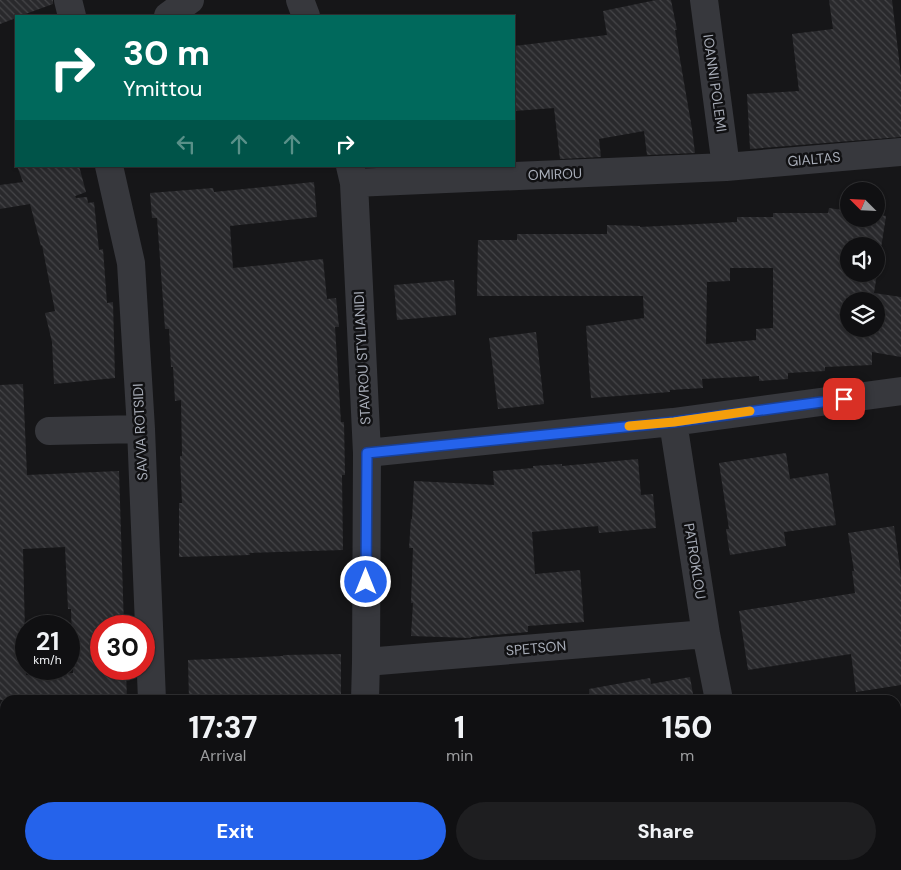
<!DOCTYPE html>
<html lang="en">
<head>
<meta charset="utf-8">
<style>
	:root { --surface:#101012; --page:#1e1e20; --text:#f1f3f6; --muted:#9c9d9f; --line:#303032; --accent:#2563eb }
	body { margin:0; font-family:"DM Sans",sans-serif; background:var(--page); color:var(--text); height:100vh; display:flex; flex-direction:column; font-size:19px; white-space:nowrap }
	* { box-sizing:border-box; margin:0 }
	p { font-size:16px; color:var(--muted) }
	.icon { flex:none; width:28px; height:28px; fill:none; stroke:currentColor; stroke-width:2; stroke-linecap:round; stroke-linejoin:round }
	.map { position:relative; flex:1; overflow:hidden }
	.side { position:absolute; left:0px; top:695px; width:901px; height:175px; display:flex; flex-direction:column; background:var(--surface); border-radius:15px 15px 0 0; box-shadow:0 1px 4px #0004,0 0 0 1px var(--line) }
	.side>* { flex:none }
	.top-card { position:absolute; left:15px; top:15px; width:500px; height:152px; border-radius:0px; box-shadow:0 1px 4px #0004,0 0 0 1px var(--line); background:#00695c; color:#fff; overflow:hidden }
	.needle { width:32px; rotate:294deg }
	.buttons { position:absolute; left:840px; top:182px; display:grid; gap:10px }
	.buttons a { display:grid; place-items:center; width:45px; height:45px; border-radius:50%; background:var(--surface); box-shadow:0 1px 4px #0004,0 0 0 1px var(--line); font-size:25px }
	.speed { position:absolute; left:15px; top:615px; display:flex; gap:10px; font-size:25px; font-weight:700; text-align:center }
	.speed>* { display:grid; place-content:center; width:65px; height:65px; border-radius:50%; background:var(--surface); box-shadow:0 1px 4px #0004,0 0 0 1px var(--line); line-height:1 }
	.speed small { font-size:12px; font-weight:400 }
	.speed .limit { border:8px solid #d22; background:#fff; color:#111 }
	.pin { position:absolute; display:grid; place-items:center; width:42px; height:42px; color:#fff; margin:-21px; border-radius:10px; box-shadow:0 2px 8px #0006 }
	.me { position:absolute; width:55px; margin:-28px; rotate:0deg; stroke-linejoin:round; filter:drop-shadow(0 0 4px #0008) }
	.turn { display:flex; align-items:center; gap:18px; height:105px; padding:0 25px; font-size:22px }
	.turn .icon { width:65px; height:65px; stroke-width:2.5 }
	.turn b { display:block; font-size:35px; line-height:42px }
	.lanes { display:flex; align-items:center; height:48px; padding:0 25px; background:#0003; justify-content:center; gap:25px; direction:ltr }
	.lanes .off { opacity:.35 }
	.eta { display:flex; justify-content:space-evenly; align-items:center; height:85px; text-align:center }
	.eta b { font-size:30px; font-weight:800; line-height:35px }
	.button { display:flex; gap:10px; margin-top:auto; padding:10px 25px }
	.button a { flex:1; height:58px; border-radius:30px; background:var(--accent); color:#fff; font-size:20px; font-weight:800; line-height:58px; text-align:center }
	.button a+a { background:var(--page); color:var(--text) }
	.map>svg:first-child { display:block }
	.building { fill:url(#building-back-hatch); fill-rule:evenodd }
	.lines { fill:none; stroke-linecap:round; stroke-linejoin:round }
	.minor { stroke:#37383d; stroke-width:28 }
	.route-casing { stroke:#184099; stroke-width:12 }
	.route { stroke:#2563eb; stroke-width:9 }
	.slow { stroke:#f59e0b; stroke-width:9 }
	.labels { text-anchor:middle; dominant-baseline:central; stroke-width:5; stroke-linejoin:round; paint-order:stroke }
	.street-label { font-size:14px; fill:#a8adb8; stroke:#111113 }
</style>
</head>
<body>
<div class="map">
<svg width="901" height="870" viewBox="0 0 901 870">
	<defs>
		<pattern id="building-back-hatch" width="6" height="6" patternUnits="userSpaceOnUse" patternTransform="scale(1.25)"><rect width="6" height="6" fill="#29292c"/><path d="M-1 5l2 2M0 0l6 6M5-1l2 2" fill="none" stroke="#454548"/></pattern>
	</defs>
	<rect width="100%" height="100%" fill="#161618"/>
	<path class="building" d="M 0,0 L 53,0 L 53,4 L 20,16 L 16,16 L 16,18 L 0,24 Z
		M 656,0 L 671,0 L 677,30 L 675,30 L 692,129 L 695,153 L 647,155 L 644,131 L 599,139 L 601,157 L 560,159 L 554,108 L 514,111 L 514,46 L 607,35 L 603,11 Z
		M 829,0 L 892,0 L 901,76 L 901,137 L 750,149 L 747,94 L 799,91 L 792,34 L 833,29 Z
		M 17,166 L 79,166 L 86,192 L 75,196 L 76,198 L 87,197 L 88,203 L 94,202 L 99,250 L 103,249 L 107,303 L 113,302 L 115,378 L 54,384 L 52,342 L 45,313 L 55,311 L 42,245 L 41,246 L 30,204 L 0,209 L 0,185 L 23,182 Z
		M 314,182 L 317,217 L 230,226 L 233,268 L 323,259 L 327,299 L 336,298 L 339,327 L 335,327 L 341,422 L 344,422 L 345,475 L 342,475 L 343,550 L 249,553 L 250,555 L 179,557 L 179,503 L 182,503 L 180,456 L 182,456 L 181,400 L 175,401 L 173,367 L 171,367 L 169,329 L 165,329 L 157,218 L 152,218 L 150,193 L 213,188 L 214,192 Z
		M 829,208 L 849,211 L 849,219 L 876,219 L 876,214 L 886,216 L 874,293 L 901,297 L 901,357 L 872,352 L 872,365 L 825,367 L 825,371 L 788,373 L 788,379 L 759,381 L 759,376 L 702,379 L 703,388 L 670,390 L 670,392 L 591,398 L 586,326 L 644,318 L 643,296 L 477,296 L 478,240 L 517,240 L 517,234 L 607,234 L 607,225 L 640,226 L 640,227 L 737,222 L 737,217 L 773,217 L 773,213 L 828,213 ZM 849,246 L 876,246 L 876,274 L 849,274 ZM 730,268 L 773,268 L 773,328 L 756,329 L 756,340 L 706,344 L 707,282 L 730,281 ZM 849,301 L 876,301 L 876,329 L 849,329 Z
		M 454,280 L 456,315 L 397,320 L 394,285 Z
		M 536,332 L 544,404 L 498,409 L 489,338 Z
		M 23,384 L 27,475 L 119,471 L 124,626 L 101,626 L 101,673 L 126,672 L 127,700 L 67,700 L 67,698 L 0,700 L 0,385 ZM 65,547 L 68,609 L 71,609 L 73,673 L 26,675 L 23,549 Z
		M 786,453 L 790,479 L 828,473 L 836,525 L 784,532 L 786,546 L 730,555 L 726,529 L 729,529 L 719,463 Z
		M 638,459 L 641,495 L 653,494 L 656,528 L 599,533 L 598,526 L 532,532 L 535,574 L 580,570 L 584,622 L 528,626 L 528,632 L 471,637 L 471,638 L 411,636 L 413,603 L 411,603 L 413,548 L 409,548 L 411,519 L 412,519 L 414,481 L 494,485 L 493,471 L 533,468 L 533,466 L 562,464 L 562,466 Z
		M 894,526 L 901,575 L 901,685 L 856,692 L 851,654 L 748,670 L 739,611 L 855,593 L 852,571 L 854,571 L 848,533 Z
		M 341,654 L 341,694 L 255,695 L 255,700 L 189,700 L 188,660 L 283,656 L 283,655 Z
		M 690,677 L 694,700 L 590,700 L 589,689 L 650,678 L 651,684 Z"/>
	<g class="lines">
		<path class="minor" d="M 68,0 L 72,16
			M 300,0 L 306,16
			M 704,0 L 726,167
			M 168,16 L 190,0
			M 109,166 L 131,263 L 141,429 L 152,700
			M 350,166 L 354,183 L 367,453 L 366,662 L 365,700
			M 354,183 L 726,167 L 901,152
			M 673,422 L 706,634 L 719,700
			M 49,431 L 141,429
			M 367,453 L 673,422 L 901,391
			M 366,662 L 706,634
			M 896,820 L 901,819
			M 158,865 L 159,870
			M 751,865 L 752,870
			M 357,870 L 358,865
			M 396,870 L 453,865"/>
	</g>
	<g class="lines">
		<g class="route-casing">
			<path id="route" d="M 366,582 L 367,453 L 674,422 L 844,399"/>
		</g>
		<use href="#route" class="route"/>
		<path class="slow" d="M 629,426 L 674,422 L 750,411"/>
	</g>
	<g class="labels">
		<g class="street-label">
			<text transform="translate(715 83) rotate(82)">IOANNI POLEMI</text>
			<text transform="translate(814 159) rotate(-5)">GIALTAS</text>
			<text transform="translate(555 174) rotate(-2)">OMIROU</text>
			<text transform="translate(362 358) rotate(-93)">STAVROU STYLIANIDI</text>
			<text transform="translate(140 432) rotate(-93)">SAVVA ROTSIDI</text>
			<text transform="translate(695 561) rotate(81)">PATROKLOU</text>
			<text transform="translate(536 648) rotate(-5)">SPETSON</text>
		</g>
	</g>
</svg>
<div class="buttons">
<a><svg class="needle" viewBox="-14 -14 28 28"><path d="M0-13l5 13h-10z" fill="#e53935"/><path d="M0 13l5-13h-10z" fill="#9c9d9f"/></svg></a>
<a><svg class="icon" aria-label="sound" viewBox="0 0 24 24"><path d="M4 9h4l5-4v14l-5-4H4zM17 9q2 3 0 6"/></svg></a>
<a><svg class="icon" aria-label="layers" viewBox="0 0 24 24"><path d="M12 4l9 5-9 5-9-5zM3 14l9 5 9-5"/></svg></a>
</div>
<div class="speed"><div>21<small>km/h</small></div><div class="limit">30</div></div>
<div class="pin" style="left:844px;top:399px;background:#d93025"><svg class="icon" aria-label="arrive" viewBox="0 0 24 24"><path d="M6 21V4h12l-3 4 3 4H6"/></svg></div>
<svg class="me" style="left:366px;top:582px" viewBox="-20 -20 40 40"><circle r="17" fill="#2563eb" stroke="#fff" stroke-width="3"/><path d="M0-11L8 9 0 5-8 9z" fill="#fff"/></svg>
<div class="top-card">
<div class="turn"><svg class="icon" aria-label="right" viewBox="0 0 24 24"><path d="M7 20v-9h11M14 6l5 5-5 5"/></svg><div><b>30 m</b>Ymittou</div></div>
<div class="lanes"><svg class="icon off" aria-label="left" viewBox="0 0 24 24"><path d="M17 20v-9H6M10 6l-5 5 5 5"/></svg><svg class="icon off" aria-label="ahead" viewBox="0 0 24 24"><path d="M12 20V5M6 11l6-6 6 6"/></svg><svg class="icon off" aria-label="ahead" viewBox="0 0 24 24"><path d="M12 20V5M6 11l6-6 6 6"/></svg><svg class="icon" aria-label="right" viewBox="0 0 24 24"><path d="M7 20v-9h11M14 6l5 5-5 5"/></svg></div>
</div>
<section class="side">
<div class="eta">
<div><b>17:37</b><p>Arrival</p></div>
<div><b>1</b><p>min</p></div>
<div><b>150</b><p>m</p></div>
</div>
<div class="button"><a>Exit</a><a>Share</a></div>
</section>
</div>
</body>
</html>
